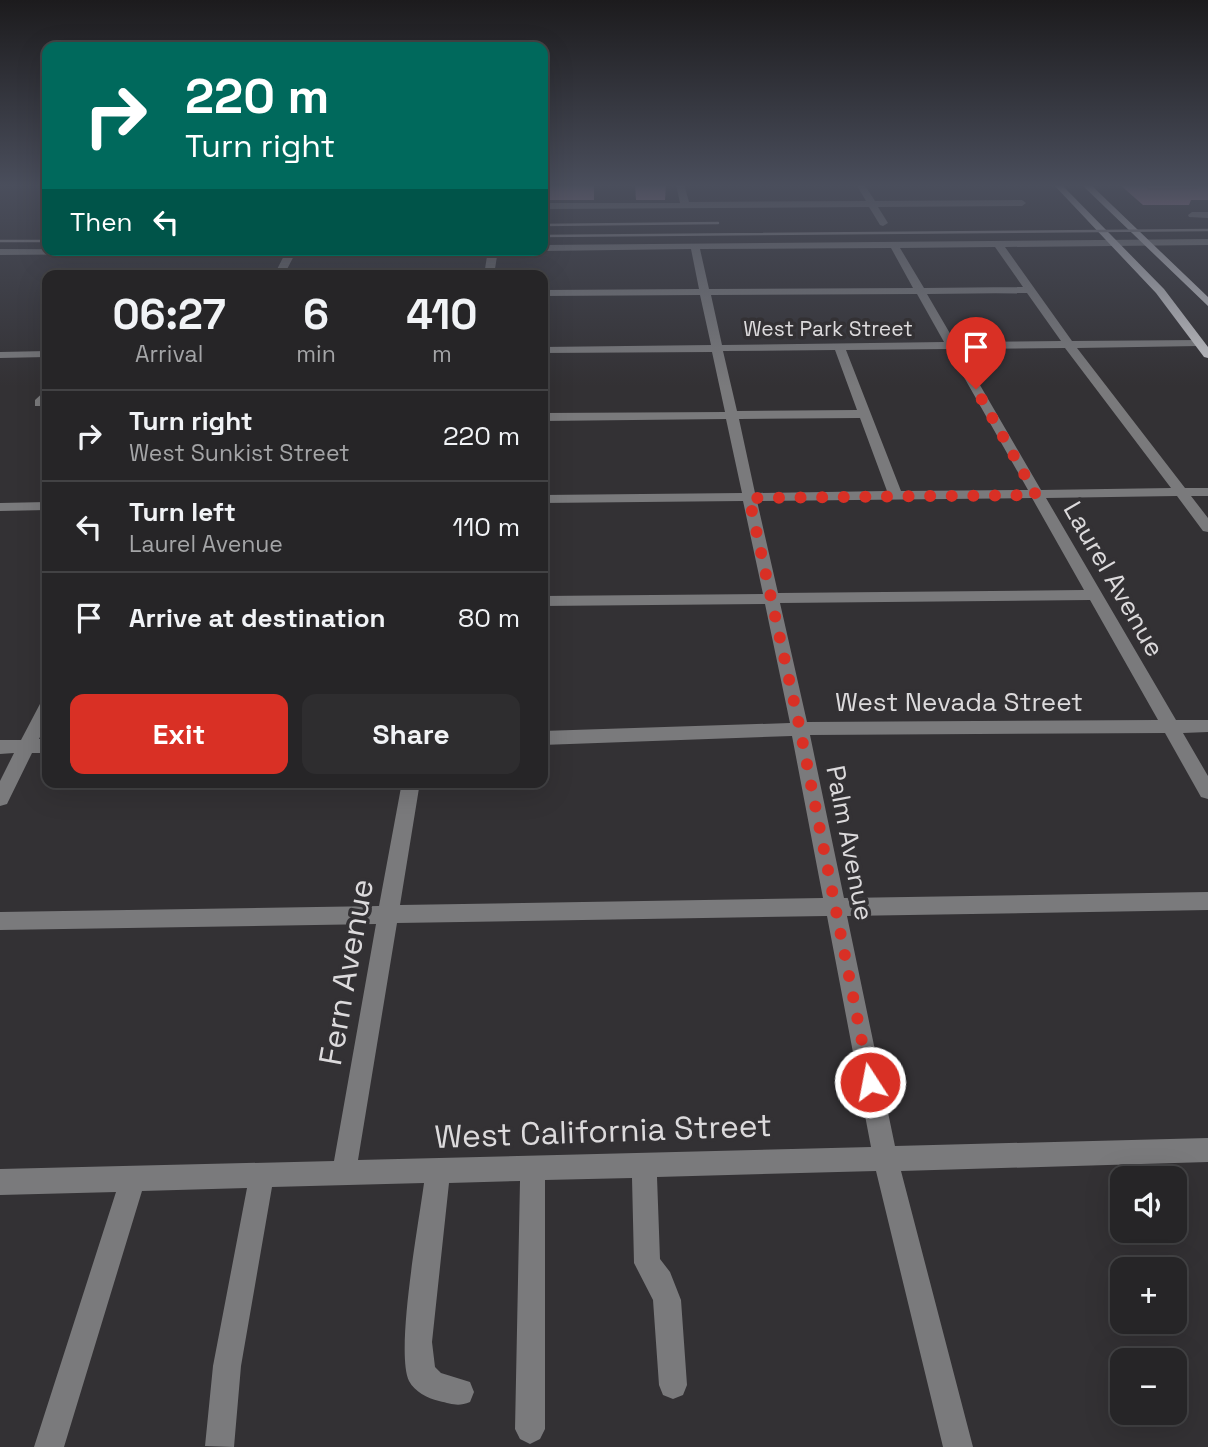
<!DOCTYPE html>
<html lang="en">
<head>
<meta charset="utf-8">
<style>
	:root { --surface:#262527; --page:#2e2d2f; --text:#f1f3f6; --muted:#a4a5a7; --line:#424244; --accent:#d93025 }
	body { margin:0; font-family:"Space Grotesk",sans-serif; background:var(--page); color:var(--text); height:100vh; display:flex; flex-direction:column; font-size:26px; white-space:nowrap }
	* { box-sizing:border-box; margin:0 }
	p { font-size:23px; color:var(--muted) }
	.icon { flex:none; width:38px; height:38px; fill:none; stroke:currentColor; stroke-width:2; stroke-linecap:round; stroke-linejoin:round }
	.map { position:relative; flex:1; overflow:hidden }
	.side { position:absolute; left:42px; top:270px; width:506px; height:518px; display:flex; flex-direction:column; background:var(--surface); border-radius:14px; box-shadow:0 7px 28px #0002,0 0 0 2px var(--line) }
	.side>* { flex:none }
	.banner { position:absolute; left:42px; top:42px; width:506px; height:214px; border-radius:14px; box-shadow:0 7px 28px #0002,0 0 0 2px var(--line); background:#00695c; color:#fff; overflow:hidden }
	.fabs { position:absolute; left:1110px; top:1166px; display:grid; gap:14px }
	.fabs a { display:grid; place-items:center; width:77px; height:77px; border-radius:14px; background:var(--surface); box-shadow:0 7px 28px #0002,0 0 0 2px var(--line); font-size:35px }
	.pin { position:absolute; display:grid; place-items:center; width:60px; height:60px; color:#fff; margin:-72px -30px; border-radius:50% 50% 50% 0; rotate:-45deg; box-shadow:0 0 7px #0007 }
	.pin .icon { rotate:45deg }
	.me { position:absolute; width:77px; margin:-38px; rotate:349deg; stroke-linejoin:round; filter:drop-shadow(0 0 5px #0008) }
	.turn { display:flex; align-items:center; gap:24px; height:147px; padding:0 28px; font-size:32px }
	.turn .icon { width:91px; height:91px; stroke-width:2.5 }
	.turn b { display:block; font-size:49px; line-height:60px }
	.then { display:flex; align-items:center; height:66px; padding:0 28px; background:#0003; gap:14px; font-size:26px }
	.eta { display:flex; justify-content:space-evenly; align-items:center; height:119px; text-align:center }
	.eta b { font-size:42px; font-weight:700; line-height:49px }
	.primary-button { display:flex; gap:14px; margin-top:auto; padding:14px 28px }
	.primary-button a { flex:1; height:80px; border-radius:14px; background:var(--accent); color:#fff; font-size:28px; font-weight:700; line-height:80px; text-align:center }
	.primary-button a+a { background:var(--page); color:var(--text) }
	ul { padding:0; list-style:none }
	li { display:flex; align-items:center; gap:21px; height:91px; padding:0 28px; border-top:2px solid var(--line) }
	li div { flex:1 }
	li b { display:block; font-size:26px }
	li em { font-style:normal }
	.map>svg:first-child { display:block }
	.lines { fill:none; stroke-linecap:round; stroke-linejoin:round }
	.minor { fill:#7a7a7c; fill-rule:evenodd }
	.major { fill:#c3c3c6; fill-rule:evenodd }
	.rail { stroke:#8e8c8f; stroke-width:2.5 }
	.wall { fill:#c391b2 }
	.building { fill:#e3a9cf; stroke:#9f7691; stroke-width:2 }
	.route { stroke:#d93025; stroke-width:12; stroke-dasharray:0 21.6 }
	.labels { text-anchor:middle; dominant-baseline:central; stroke-width:7; stroke-linejoin:round; paint-order:stroke }
	.far-street-label { font-size:21px; fill:#dcdadc; stroke:#333134 }
	.street-label { font-size:26px; fill:#dcdadc; stroke:#333134 }
	.near-street-label { font-size:32px; fill:#dcdadc; stroke:#333134 }
</style>
</head>
<body>
<div class="map">
<svg width="1208" height="1447" viewBox="0 0 1208 1447">
	<rect width="100%" height="100%" fill="#333134"/>
	<g class="lines">
		<path class="minor" d="M 676,184 L 684,184 L 689,202 L 866,201 L 856,184 L 864,184 L 875,201 L 1022,200 L 1026,203 L 1022,206 L 878,207 L 888,223 L 883,226 L 880,225 L 869,207 L 542,209 L 542,203 L 680,203 Z
			M 1192,212 L 1208,212 L 1208,218 L 1189,217 L 1188,215 Z
			M 1208,239 L 1208,245 L 1005,247 L 1072,341 L 1199,340 L 1205,343 L 1199,346 L 1077,348 L 1185,488 L 1208,488 L 1208,496 L 1191,496 L 1208,518 L 1208,532 L 1203,531 L 1177,496 L 1046,498 L 1176,720 L 1208,720 L 1208,732 L 1183,733 L 1208,776 L 1208,799 L 1201,797 L 1165,733 L 810,735 L 844,898 L 1208,892 L 1208,910 L 847,916 L 895,1146 L 1208,1138 L 1208,1162 L 901,1171 L 973,1447 L 943,1447 L 876,1171 L 657,1177 L 660,1259 L 670,1272 L 681,1300 L 687,1385 L 683,1395 L 673,1399 L 663,1395 L 659,1385 L 653,1300 L 634,1263 L 632,1178 L 545,1180 L 545,1429 L 540,1439 L 530,1444 L 520,1439 L 515,1429 L 520,1181 L 449,1183 L 432,1342 L 435,1367 L 441,1373 L 470,1382 L 474,1392 L 470,1402 C 458,1407 452,1404 439,1401 C 427,1398 415,1392 409,1381 C 395,1351 419,1222 424,1183 L 272,1187 L 241,1366 L 234,1447 L 205,1446 L 213,1366 L 247,1188 L 142,1191 L 64,1447 L 34,1447 L 116,1192 L 0,1195 L 0,1169 L 334,1161 L 376,924 L 0,930 L 0,912 L 379,906 L 402,782 L 420,782 L 400,905 L 823,898 L 792,736 L 542,745 L 542,731 L 790,723 L 765,604 L 542,606 L 542,596 L 763,594 L 743,501 L 542,503 L 542,495 L 742,493 L 726,419 L 542,421 L 542,413 L 725,412 L 712,352 L 542,353 L 542,347 L 711,345 L 700,295 L 542,296 L 542,290 L 699,289 L 691,249 L 542,251 L 540,250 L 542,250 L 542,245 ZM 995,247 L 1023,287 L 924,288 L 900,248 ZM 891,248 L 913,288 L 709,289 L 700,249 ZM 1027,293 L 1061,341 L 955,342 L 927,294 ZM 917,294 L 944,342 L 722,345 L 711,295 ZM 1065,348 L 1171,488 L 1041,490 L 959,349 ZM 948,349 L 1028,490 L 901,491 L 846,350 ZM 835,350 L 857,410 L 737,411 L 723,351 ZM 860,418 L 887,491 L 755,493 L 739,419 ZM 1032,498 L 1084,590 L 778,593 L 757,501 ZM 1090,600 L 1158,720 L 807,722 L 780,603 ZM 827,916 L 871,1147 L 358,1160 L 397,923 Z
			M 0,249 L 228,250 L 223,253 L 0,255 Z
			M 287,250 L 297,250 L 284,275 L 274,275 Z
			M 488,250 L 498,250 L 494,275 L 484,275 Z
			M 47,351 L 47,357 L 0,358 L 0,352 Z
			M 47,389 L 47,401 L 43,406 L 35,406 L 35,400 Z
			M 47,502 L 47,510 L 0,511 L 0,503 Z
			M 47,700 L 47,723 L 39,739 L 47,739 L 47,753 L 32,753 L 7,804 L 0,806 L 0,781 L 14,753 L 0,754 L 0,740 L 21,740 L 41,702 Z"/>
		<path class="major" d="M 1053,184 L 1061,184 L 1164,289 L 1208,347 L 1208,358 L 1204,357 L 1156,293 Z
			M 1081,184 L 1090,184 L 1208,297 L 1208,306 Z"/>
		<path class="rail" d="M 542,225 L 718,223
			M 542,236 L 1208,230
			M 0,241 L 47,241"/>
	</g>
	<path class="wall" d="M 542,184 L 594,184 L 594,200 L 542,200 Z
		M 635,184 L 666,184 L 665,200 L 636,200 Z
		M 1119,184 L 1208,184 L 1208,200 L 1191,200 L 1189,205 L 1143,205 Z"/>
	<path class="building" d="M 542,184 L 594,184 L 594,185 L 542,185 Z
		M 1143,184 L 1190,184 L 1196,188 L 1149,189 Z"/>
	<linearGradient id="sky" x2="0" y2="1"><stop stop-color="#1c1b1d"/><stop offset="0.48" stop-color="#4a4e5c"/><stop offset="1" stop-color="#4a4e5c" stop-opacity="0"/></linearGradient>
	<rect width="1208" height="386" fill="url(#sky)"/>
	<g class="lines">
		<path class="route" d="M 870,1082 L 800,729 L 749,498 L 1036,495 L 976,389"/>
	</g>
	<g class="labels">
		<g class="far-street-label">
			<text x="828" y="328">West Park Street</text>
		</g>
		<g class="street-label">
			<text transform="translate(1114 579) rotate(60)">Laurel Avenue</text>
			<text x="959" y="702">West Nevada Street</text>
			<text transform="translate(850 843) rotate(79)">Palm Avenue</text>
		</g>
		<g class="near-street-label">
			<text transform="translate(346 972) rotate(-80)">Fern Avenue</text>
			<text transform="translate(603 1131) rotate(-2)">West California Street</text>
		</g>
	</g>
</svg>
<div class="fabs">
<a><svg class="icon" aria-label="sound" viewBox="0 0 24 24"><path d="M4 9h4l5-4v14l-5-4H4zM17 9q2 3 0 6"/></svg></a>
<a>+</a>
<a>−</a>
</div>
<div class="pin" style="left:976px;top:389px;background:#d93025"><svg class="icon" aria-label="arrive" viewBox="0 0 24 24"><path d="M6 21V4h12l-3 4 3 4H6"/></svg></div>
<svg class="me" style="left:870px;top:1082px" viewBox="-20 -20 40 40"><circle r="17" fill="#d93025" stroke="#fff" stroke-width="3"/><path d="M0-11L8 9 0 5-8 9z" fill="#fff"/></svg>
<div class="banner">
<div class="turn"><svg class="icon" aria-label="right" viewBox="0 0 24 24"><path d="M7 20v-9h11M14 6l5 5-5 5"/></svg><div><b>220 m</b>Turn right</div></div>
<div class="then">Then<svg class="icon" aria-label="left" viewBox="0 0 24 24"><path d="M17 20v-9H6M10 6l-5 5 5 5"/></svg></div>
</div>
<section class="side">
<div class="eta">
<div><b>06:27</b><p>Arrival</p></div>
<div><b>6</b><p>min</p></div>
<div><b>410</b><p>m</p></div>
</div>
<ul>
<li><svg class="icon" aria-label="right" viewBox="0 0 24 24"><path d="M7 20v-9h11M14 6l5 5-5 5"/></svg><div><b>Turn right</b><p>West Sunkist Street</p></div><em>220 m</em></li>
<li><svg class="icon" aria-label="left" viewBox="0 0 24 24"><path d="M17 20v-9H6M10 6l-5 5 5 5"/></svg><div><b>Turn left</b><p>Laurel Avenue</p></div><em>110 m</em></li>
<li><svg class="icon" aria-label="arrive" viewBox="0 0 24 24"><path d="M6 21V4h12l-3 4 3 4H6"/></svg><div><b>Arrive at destination</b></div><em>80 m</em></li>
</ul>
<div class="primary-button"><a>Exit</a><a>Share</a></div>
</section>
</div>
</body>
</html>
